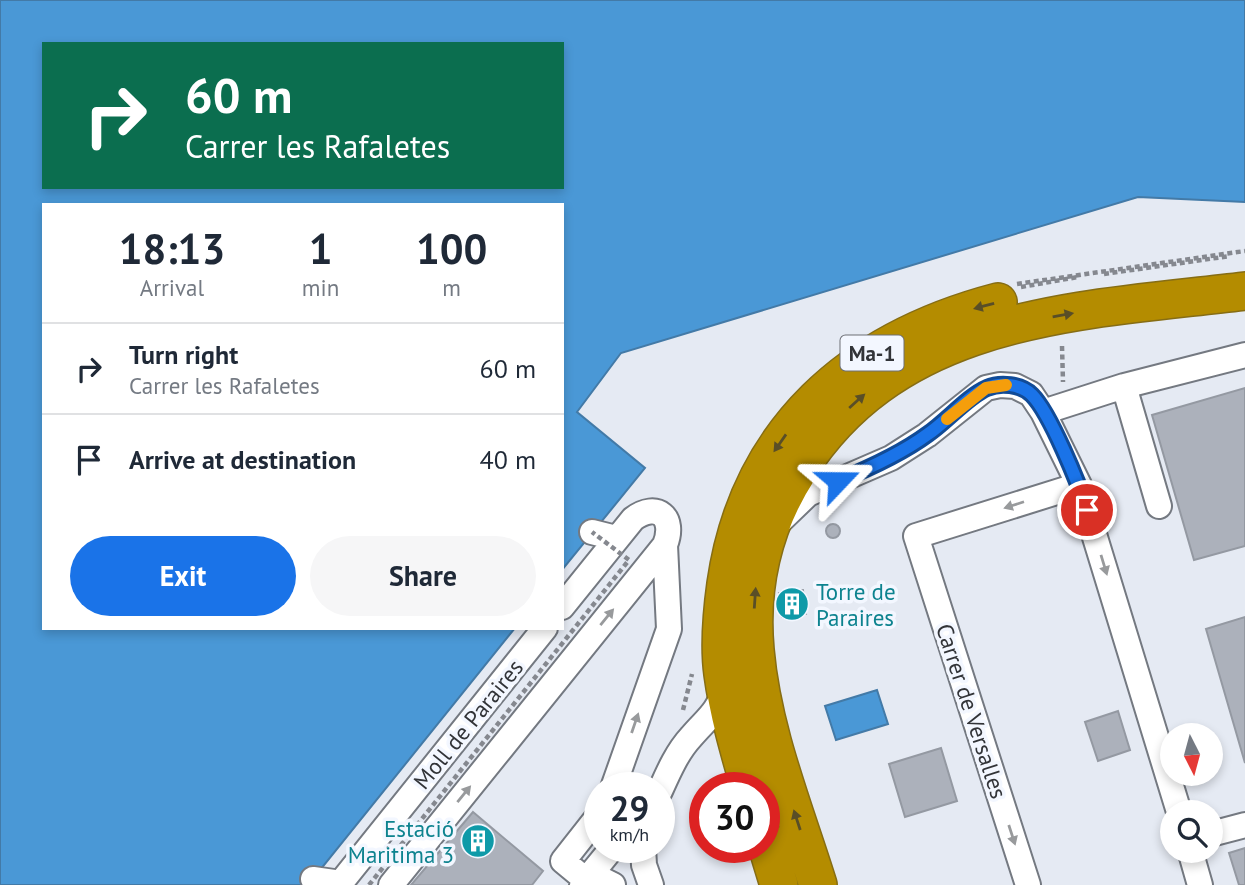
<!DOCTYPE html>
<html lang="en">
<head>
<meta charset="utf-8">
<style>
	:root { --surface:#fff; --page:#f6f6f7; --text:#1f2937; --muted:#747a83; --line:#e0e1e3; --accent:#1a73e8 }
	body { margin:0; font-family:"PT Sans",sans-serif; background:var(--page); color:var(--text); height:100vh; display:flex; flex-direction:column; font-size:26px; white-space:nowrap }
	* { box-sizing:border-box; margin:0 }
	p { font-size:23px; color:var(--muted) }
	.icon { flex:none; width:38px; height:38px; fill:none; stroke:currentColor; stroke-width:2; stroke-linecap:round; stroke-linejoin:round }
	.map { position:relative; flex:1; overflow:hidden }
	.panel { position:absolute; left:42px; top:203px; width:522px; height:427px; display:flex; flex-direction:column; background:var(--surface); border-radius:0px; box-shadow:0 4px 10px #0003 }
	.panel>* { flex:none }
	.guide { position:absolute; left:42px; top:42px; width:522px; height:147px; border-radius:0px; box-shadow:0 4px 10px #0003; background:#0b6e4f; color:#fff; overflow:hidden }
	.needle { width:46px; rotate:174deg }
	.controls { position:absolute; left:1160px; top:723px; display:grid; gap:14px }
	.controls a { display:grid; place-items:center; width:63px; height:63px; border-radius:50%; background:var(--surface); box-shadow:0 4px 10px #0003; font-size:35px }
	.speed { position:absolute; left:584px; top:772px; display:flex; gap:14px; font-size:35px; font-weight:700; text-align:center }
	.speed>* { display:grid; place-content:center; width:91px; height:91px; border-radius:50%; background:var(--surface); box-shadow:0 4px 10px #0003; line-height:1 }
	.speed small { font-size:18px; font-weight:400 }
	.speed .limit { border:10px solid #d22; background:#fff; color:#111 }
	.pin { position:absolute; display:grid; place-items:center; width:60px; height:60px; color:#fff; margin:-30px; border:4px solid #fff; border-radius:50%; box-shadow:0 2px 7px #0007 }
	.me { position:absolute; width:77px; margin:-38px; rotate:67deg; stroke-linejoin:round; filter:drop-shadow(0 0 5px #0008) }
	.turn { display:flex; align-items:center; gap:24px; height:147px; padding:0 28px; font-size:32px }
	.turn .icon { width:91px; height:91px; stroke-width:2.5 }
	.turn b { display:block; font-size:49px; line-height:60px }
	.eta { display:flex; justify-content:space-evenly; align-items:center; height:119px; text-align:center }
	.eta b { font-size:42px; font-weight:700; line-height:49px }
	.cta { display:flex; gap:14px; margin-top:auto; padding:14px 28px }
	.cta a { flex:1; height:80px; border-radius:42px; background:var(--accent); color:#fff; font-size:28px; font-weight:700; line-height:80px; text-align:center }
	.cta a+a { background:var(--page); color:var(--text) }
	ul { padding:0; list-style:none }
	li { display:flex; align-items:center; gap:21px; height:91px; padding:0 28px; border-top:2px solid var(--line) }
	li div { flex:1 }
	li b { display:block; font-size:26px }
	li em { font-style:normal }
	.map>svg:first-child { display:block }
	.water { fill:#4a98d6; stroke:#437aa7; stroke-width:2; fill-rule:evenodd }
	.building { fill:#acb1bb; stroke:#9499a2; stroke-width:2 }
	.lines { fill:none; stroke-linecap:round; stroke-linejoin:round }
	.minor-casing { stroke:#747981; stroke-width:28 }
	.highway-casing { stroke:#866d14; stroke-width:40 }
	.path { stroke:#85888f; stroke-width:4.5; stroke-dasharray:5 3.5; stroke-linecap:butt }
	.minor { stroke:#fff; stroke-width:24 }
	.highway { stroke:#b48c00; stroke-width:37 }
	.path-bridge { stroke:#85888f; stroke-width:4.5; stroke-dasharray:5 3.5; stroke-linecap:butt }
	.oneway { fill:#594e27 }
	.oneway2 { fill:#989a9c }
	.route-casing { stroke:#114b97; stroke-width:18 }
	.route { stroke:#1a73e8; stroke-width:12 }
	.slow { stroke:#f59e0b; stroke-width:12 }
	.labels { text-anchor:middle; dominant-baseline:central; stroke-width:7; stroke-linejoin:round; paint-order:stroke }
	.shield { fill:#f3f7ff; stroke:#6c6e74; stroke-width:2 }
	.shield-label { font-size:21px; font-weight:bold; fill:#323438 }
	.culture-label { font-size:23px; fill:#0d838f; stroke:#f3f7ff; text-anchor:start }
	.street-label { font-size:23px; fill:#323438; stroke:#f3f7ff }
</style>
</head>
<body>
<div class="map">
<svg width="1245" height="885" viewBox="0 0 1245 885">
	<rect width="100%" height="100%" fill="#e5eaf3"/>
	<path class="water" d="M 0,0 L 1245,0 L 1245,202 L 1138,197 L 621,353 L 577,412 L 645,468 L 562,570 L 562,205 L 44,205 L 44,628 L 515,628 L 308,885 L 0,885 ZM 44,44 L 562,44 L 562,187 L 44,187 Z
		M 877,690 L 888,724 L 836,740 L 825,706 Z"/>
	<path class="building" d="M 1245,388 L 1245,546 L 1194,560 L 1152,415 Z
		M826 531a7 7 0 1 1 14 0a7 7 0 1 1-14 0Z
		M 803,590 L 806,614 L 782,617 L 779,593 Z
		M 1245,617 L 1245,763 L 1206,629 Z
		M 1118,711 L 1130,750 L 1098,761 L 1085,722 Z
		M 941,748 L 957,801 L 905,817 L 889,764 Z
		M 473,812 L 543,871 L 532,885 L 411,885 Z
		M 1245,848 L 1245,885 L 1239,885 L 1229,853 Z"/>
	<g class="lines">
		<g class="minor-casing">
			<path id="minor" d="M 1124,386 L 1245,355
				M 1043,412 L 1124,386 L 1159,506
				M 781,520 L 808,494 L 891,458 L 927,435 L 986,388 L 1000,385 L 1015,386 L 1031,394 L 1043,412 L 1079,485 L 1179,812
				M 592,532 L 616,538
				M 562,607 L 633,519 C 657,501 676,517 665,545 L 669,629 L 613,788
				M 660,791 C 668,773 677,752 691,737 C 708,717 716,715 726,687
				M 600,814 L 563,861 L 586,880 L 603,880 L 613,885
				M 1211,834 L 1245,825
				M 643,847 L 644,865 L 651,885
				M 1190,850 L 1200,885
				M 313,879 L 341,883
				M 339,885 L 545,628
				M 391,885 L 665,545
				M 582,885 L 613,847
				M 1028,885 L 916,536 L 1079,485"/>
		</g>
		<g class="highway-casing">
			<path id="highway" d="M 750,788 C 739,750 728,712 723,674 C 719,645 722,613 726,584 C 748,430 853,340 998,302
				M 765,839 L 779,885
				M 818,885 C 794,808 762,731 755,650 C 749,584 764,523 800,468 C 900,313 1080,311 1245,291"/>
		</g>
		<path class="path" d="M 1104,274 L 1230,256
			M 1017,284 L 1245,251
			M 1021,287 L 1078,277
			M 1062,346 L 1063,382
			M 683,710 L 692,674"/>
		<use href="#minor" class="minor"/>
		<use href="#highway" class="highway"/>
		<path class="path-bridge" d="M 369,885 L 629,560 L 592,532"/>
	</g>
	<defs><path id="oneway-solid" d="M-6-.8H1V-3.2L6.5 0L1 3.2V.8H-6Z" transform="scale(1.75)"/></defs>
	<g class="oneway">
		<use href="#oneway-solid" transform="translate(984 306) rotate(165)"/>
		<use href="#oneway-solid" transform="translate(1063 315) rotate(-10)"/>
		<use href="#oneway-solid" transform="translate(857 401) rotate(-42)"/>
		<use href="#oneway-solid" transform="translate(780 443) rotate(125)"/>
		<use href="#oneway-solid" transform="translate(755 598) rotate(-86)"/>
		<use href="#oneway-solid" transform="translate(797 820) rotate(-108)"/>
	</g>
	<g class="oneway2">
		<use href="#oneway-solid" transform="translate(1014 505) rotate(162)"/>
		<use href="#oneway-solid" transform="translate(1104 565) rotate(73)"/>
		<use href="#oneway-solid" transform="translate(607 617) rotate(-51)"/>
		<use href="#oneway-solid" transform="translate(635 723) rotate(-71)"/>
		<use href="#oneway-solid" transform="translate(464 794) rotate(-51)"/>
		<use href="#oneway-solid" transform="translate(1012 835) rotate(72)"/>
	</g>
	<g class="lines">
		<g class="route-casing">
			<path id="route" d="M 838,481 C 870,468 901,454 928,434 C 946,422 968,396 987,388 C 1000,382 1021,384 1032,395 C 1050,413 1079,484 1087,510"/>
		</g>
		<use href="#route" class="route"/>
		<path class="slow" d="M 947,419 L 986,388 L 1006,385"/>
	</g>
	<defs>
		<g id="building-disc" transform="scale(1.75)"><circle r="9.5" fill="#0f9aa8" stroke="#f3f7ff"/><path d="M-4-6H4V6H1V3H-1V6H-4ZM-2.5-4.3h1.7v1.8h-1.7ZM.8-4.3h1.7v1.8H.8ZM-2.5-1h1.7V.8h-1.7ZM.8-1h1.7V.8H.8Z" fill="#fff"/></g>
	</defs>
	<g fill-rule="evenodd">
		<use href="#building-disc" x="792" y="604"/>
		<use href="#building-disc" x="478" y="841"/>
	</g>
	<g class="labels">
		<rect class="shield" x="840.5" y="335.5" width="63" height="35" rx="5"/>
		<g class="shield-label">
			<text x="872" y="353">Ma-1</text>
		</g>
		<g class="culture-label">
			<text x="816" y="591">Torre de<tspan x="816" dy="26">Paraires</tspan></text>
			<text x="454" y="828" text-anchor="end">Estació<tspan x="454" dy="26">Maritima 3</tspan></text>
		</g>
		<g class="street-label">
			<text transform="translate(972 711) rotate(72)">Carrer de Versalles</text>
			<text transform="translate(468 724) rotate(-51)">Moll de Paraires</text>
		</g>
	</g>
</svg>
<div class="controls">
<a><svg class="needle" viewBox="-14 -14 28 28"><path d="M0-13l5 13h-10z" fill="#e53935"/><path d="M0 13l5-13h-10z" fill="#747a83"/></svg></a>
<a><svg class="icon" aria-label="search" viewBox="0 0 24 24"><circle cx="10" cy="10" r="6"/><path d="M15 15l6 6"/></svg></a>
</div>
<div class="speed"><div>29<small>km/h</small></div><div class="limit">30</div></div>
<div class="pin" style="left:1087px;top:510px;background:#d93025"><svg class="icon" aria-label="arrive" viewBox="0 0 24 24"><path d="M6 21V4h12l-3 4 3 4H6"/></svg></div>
<svg class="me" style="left:838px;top:481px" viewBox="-20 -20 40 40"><path d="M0-17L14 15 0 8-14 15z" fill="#1a73e8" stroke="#fff" stroke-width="4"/></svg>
<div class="guide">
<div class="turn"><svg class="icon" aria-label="right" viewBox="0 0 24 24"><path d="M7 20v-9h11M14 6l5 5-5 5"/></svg><div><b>60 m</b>Carrer les Rafaletes</div></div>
</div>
<section class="panel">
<div class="eta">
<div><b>18:13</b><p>Arrival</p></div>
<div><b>1</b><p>min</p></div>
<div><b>100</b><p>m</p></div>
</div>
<ul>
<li><svg class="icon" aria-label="right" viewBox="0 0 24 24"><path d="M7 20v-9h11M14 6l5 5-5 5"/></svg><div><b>Turn right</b><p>Carrer les Rafaletes</p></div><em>60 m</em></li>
<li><svg class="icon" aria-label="arrive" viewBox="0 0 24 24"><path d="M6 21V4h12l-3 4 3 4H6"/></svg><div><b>Arrive at destination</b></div><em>40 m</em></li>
</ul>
<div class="cta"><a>Exit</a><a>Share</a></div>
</section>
</div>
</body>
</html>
